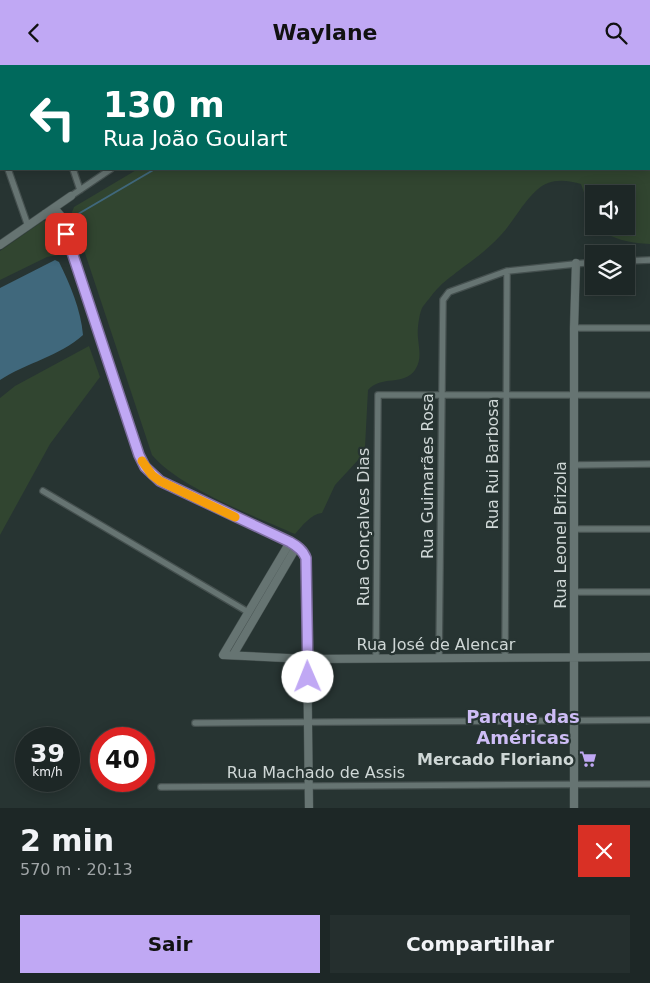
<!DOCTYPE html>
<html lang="pt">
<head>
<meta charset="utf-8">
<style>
	:root { --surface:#1d2726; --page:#252f2e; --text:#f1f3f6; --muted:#a0a5a7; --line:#3b4443; --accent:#c0a8f4 }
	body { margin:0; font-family:"DejaVu Sans",sans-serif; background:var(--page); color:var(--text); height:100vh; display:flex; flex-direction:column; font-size:19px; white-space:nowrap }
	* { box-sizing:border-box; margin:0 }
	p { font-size:16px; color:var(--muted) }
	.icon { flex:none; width:28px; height:28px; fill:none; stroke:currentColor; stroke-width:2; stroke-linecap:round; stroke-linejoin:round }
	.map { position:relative; height:743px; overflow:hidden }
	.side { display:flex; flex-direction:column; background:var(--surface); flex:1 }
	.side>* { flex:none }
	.hud { position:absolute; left:0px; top:0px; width:650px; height:105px; box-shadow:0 2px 12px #0003,0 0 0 1px var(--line); background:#00695c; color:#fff; overflow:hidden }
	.fabs { position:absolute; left:585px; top:120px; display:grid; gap:10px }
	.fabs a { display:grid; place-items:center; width:50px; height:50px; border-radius:0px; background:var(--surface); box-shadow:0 2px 12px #0003,0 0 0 1px var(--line); font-size:25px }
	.speed { position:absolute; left:15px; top:662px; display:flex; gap:10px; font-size:25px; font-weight:700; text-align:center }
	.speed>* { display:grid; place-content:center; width:65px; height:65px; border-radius:50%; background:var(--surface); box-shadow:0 2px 12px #0003,0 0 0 1px var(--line); line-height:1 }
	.speed small { font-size:12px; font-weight:400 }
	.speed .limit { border:8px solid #d22; background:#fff; color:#111 }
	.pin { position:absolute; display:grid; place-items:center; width:42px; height:42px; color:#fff; margin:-21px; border-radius:10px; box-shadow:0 2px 8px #0006 }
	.me { position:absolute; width:55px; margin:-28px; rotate:359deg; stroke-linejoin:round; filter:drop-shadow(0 0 4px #0008) }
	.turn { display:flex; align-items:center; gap:18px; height:105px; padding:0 20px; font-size:22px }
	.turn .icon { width:65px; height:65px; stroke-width:2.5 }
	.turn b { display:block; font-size:35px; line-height:42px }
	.round { display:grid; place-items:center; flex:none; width:52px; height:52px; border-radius:0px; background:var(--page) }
	.headline { display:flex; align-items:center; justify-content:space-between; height:85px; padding:0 20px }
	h1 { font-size:30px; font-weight:800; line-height:38px }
	.cta { display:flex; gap:10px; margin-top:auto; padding:10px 20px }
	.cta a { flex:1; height:58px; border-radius:0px; background:var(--accent); color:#111; font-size:20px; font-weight:800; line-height:58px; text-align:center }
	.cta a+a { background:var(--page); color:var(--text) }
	header { display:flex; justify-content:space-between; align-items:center; height:65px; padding:0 20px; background:var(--accent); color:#111; font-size:22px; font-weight:800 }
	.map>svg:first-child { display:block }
	.green { fill:#314530 }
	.water { fill:#40687c }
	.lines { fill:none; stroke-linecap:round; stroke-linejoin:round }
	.stream { stroke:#40687c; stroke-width:2 }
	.minor-casing { stroke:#45504f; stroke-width:8 }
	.tertiary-casing { stroke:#45504f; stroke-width:9 }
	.minor { stroke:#667472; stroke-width:5.5 }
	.tertiary { stroke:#667472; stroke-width:8 }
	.route-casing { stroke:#7d6d9f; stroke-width:12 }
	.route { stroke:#c0a8f4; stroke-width:9 }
	.slow { stroke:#f59e0b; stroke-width:9 }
	.labels { text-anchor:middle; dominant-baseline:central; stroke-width:4.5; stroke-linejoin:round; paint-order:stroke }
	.street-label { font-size:16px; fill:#cfd7d6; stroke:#273432 }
	.poi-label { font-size:16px; font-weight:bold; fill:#cfd7d6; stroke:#273432; text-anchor:end }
	.neighbourhood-label { font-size:18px; font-weight:bold; fill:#cebdf6; stroke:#273432 }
</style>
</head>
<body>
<header><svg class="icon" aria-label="back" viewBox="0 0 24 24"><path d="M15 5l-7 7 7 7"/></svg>Waylane<svg class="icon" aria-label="search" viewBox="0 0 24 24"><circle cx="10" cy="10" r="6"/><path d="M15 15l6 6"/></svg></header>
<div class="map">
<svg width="650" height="743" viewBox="0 0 650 743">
	<rect width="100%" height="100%" fill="#273432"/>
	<path class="green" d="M 265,0 L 650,0 L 650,179 C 631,178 611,175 597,161 L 626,161 L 626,129 L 594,129 L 594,156 L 581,119 C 571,116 558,114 548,118 C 529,125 514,157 500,171 C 489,183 475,194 462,203 C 447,215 441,218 429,234 C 427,236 424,240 422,243 C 419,250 417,265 418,273 C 419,285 422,294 415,305 C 404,321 381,310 368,325 L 365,382 L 359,394 L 335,420 L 322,448 C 311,449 302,461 295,469 C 254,451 180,423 152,390 L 73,152 L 72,147 L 74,142 L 138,104 L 649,104 L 649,1 L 264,1 Z
		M 51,155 L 57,165 L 64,189 L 47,192 L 0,215 L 0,186 L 43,156 Z
		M 89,281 L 100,312 L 50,379 L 0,470 L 0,333 L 15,321 Z"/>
	<path class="water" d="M 55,195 L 59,197 C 70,219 81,245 83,270 C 60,291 26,298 0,315 L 0,223 Z"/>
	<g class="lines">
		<path class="stream" d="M 321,1 L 323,0
			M 73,152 L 155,104"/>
		<g class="minor-casing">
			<path id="minor" d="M 38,0 L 38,1
				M 108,0 L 109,1
				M 175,0 L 175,1
				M 191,0 L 191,1
				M 244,1 L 245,0
				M 0,80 L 1,83
				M 8,104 L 28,161
				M 73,104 L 80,125
				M 71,131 L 111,104
				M 626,196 L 650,195
				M 574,263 L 650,263
				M 574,400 L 650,399
				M 43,426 L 248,547
				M 574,464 L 650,464
				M 574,527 L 650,527
				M 376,593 L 378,330 L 650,330
				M 439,593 L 443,235 L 449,227 L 507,206 L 594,197
				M 505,593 L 507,206
				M 195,658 L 650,655
				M 161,722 L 650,719"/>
		</g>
		<g class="tertiary-casing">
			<path id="tertiary" d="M 54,143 L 61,151 L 139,390 L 145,402 L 160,416 L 290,477 C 297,481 303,485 306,493 L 309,743
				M 45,149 L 53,153 L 63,163
				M 0,180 L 71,131
				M 290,477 L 223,590 L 308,594 L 650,592
				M 233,590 L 297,481
				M 574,743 L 574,263 L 576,198"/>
		</g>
		<use href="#minor" class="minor"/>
		<use href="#tertiary" class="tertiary"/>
	</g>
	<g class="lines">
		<g class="route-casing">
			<path id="route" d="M 66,169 L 139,390 L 145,402 L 160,416 L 290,477 C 297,481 303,485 306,493 L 308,612"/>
		</g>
		<use href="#route" class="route"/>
		<path class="slow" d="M 142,396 L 152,410 L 160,416 L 235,452"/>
	</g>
	<defs>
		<g id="supermarket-bare" transform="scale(1.35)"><path d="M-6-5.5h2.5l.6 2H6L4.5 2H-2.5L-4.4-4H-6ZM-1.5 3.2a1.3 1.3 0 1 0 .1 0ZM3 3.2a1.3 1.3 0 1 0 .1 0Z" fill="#c0a8f4" stroke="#273432" stroke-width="2.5" paint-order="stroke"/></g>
	</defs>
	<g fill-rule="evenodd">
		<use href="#supermarket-bare" x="588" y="694"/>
	</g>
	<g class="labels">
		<g class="street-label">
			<text transform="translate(492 399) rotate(-90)">Rua Rui Barbosa</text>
			<text transform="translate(427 411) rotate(-90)">Rua Guimarães Rosa</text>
			<text transform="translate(363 462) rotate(-90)">Rua Gonçalves Dias</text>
			<text transform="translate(560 470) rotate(-90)">Rua Leonel Brizola</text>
			<text x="436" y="579">Rua José de Alencar</text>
			<text x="316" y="707">Rua Machado de Assis</text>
		</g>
		<g class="poi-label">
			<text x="574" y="694">Mercado Floriano</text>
		</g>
		<g class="neighbourhood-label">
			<text x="523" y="651">Parque das<tspan x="523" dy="21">Américas</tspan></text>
		</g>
	</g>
</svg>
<div class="fabs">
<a><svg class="icon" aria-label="sound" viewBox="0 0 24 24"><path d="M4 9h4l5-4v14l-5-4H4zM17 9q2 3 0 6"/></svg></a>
<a><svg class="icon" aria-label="layers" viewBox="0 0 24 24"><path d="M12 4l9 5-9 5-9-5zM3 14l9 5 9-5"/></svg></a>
</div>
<div class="speed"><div>39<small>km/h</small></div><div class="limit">40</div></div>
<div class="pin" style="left:66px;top:169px;background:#d93025"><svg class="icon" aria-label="arrive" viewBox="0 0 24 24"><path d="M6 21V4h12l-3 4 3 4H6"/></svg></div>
<svg class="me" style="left:308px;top:612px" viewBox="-20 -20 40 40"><circle r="19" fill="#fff"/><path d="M0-13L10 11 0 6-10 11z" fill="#c0a8f4"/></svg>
<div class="hud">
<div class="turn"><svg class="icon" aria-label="left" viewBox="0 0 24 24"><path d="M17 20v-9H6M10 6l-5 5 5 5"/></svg><div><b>130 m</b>Rua João Goulart</div></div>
</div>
</div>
<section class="side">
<div class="headline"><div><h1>2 min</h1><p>570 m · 20:13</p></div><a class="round" style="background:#d93025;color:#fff"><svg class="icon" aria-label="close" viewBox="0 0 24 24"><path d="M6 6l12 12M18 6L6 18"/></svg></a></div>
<div class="cta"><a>Sair</a><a>Compartilhar</a></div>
</section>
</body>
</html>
